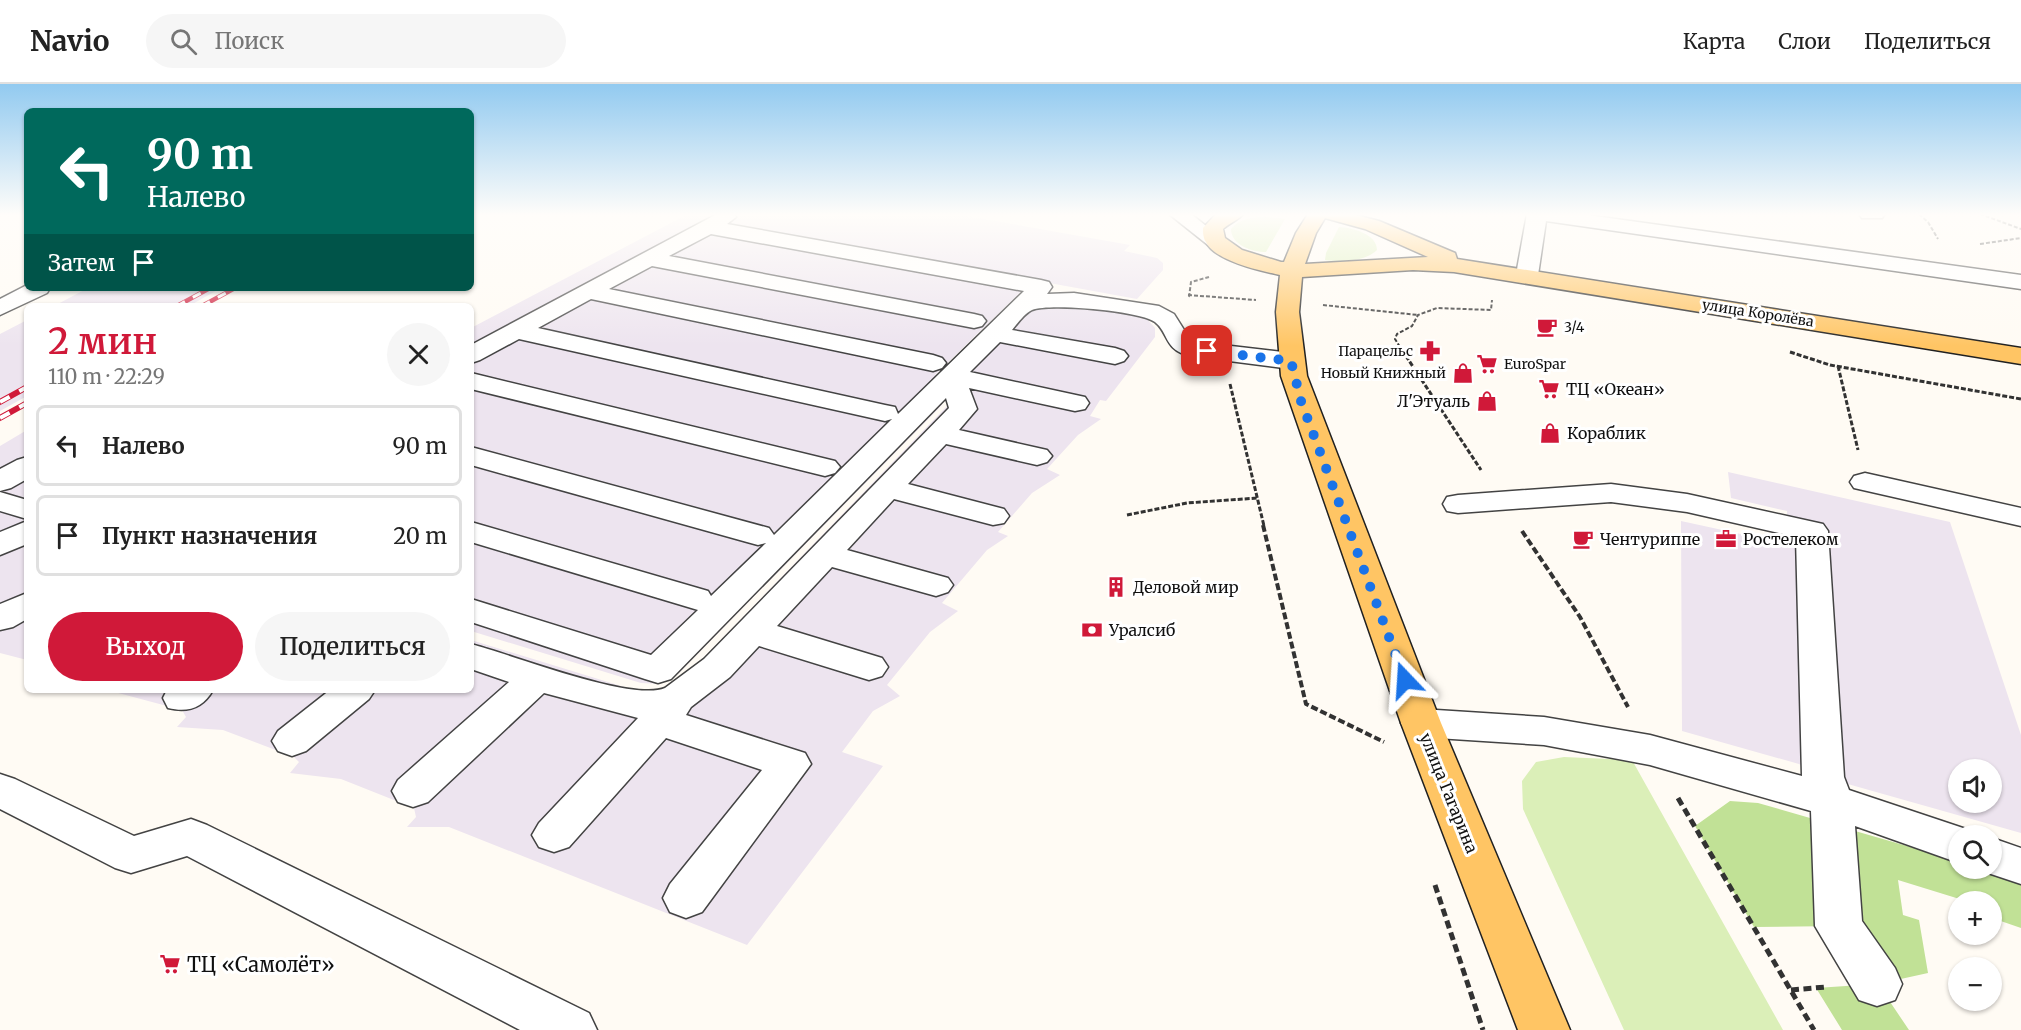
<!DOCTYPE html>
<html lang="ru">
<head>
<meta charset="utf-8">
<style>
	:root { --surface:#fff; --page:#f6f6f6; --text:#222; --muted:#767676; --line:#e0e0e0; --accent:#d01939 }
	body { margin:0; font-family:Merriweather,serif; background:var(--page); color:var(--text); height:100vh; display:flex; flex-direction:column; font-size:22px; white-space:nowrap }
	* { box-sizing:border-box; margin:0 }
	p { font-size:20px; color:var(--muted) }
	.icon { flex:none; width:33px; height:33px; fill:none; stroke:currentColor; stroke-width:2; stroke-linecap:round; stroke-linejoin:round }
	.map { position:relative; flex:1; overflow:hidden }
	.drawer { position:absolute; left:24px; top:219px; width:450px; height:390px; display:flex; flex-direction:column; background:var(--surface); border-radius:9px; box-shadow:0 2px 4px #0004 }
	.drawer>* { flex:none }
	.top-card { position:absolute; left:24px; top:24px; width:450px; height:183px; border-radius:9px; box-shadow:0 2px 4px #0004; background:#00695c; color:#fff; overflow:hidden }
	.tools { position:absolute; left:1948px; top:675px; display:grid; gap:12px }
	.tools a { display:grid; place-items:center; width:54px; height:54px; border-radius:50%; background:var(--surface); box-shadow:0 2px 4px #0004; font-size:30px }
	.pin { position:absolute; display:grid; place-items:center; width:51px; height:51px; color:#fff; margin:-26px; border-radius:12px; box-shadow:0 3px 9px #0006 }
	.me { position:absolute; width:66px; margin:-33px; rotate:340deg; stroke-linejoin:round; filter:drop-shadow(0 0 4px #0008) }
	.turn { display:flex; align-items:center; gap:21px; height:126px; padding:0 24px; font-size:27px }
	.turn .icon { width:78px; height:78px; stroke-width:2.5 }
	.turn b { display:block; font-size:42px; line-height:51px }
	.then { display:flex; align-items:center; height:57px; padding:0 24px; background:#0003; gap:12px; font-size:22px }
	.round { display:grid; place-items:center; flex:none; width:63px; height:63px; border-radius:32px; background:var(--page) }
	.overview { display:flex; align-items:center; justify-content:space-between; height:102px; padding:0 24px }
	h1 { font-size:36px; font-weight:600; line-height:45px; color:var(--accent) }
	.cta { display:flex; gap:12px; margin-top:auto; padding:12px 24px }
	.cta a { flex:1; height:69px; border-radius:36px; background:var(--accent); color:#fff; font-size:24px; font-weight:600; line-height:69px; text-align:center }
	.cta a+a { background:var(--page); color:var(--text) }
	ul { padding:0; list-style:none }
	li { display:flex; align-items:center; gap:18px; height:81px; margin:0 12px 9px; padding:0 12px; border:3px solid var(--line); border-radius:9px }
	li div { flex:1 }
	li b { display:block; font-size:22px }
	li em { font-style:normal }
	header { display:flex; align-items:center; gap:36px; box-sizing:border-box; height:84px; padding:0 30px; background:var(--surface); border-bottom:2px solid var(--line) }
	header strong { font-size:28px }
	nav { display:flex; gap:33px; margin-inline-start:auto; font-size:21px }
	.search { width:420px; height:54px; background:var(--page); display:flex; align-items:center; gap:15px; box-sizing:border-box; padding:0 21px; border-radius:33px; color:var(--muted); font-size:22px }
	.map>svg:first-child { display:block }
	.industrial { fill:#ede4ef; fill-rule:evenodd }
	.green { fill:#dbefb8 }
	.forest { fill:#c1e196 }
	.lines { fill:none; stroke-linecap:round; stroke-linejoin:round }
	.minor-casing { stroke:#434343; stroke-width:3 }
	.major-casing { stroke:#212121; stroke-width:3 }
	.path-far3 { stroke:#323232; stroke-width:2; stroke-dasharray:4 2; stroke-linecap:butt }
	.path-far2 { stroke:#323232; stroke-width:3; stroke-dasharray:5 2; stroke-linecap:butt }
	.path-far1 { stroke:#323232; stroke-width:4; stroke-dasharray:7 3; stroke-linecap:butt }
	.path { stroke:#323232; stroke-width:5; stroke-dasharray:8 4.5; stroke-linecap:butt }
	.minor { fill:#fff; fill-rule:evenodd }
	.major { fill:#ffc564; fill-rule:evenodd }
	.rail-far1-casing { stroke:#d01939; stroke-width:4.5 }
	.rail-casing { stroke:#d01939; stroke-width:6 }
	.rail-far1 { stroke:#fff; stroke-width:3; stroke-dasharray:9; stroke-linecap:butt }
	.rail { stroke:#fff; stroke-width:4; stroke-dasharray:11; stroke-linecap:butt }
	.route { stroke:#1a73e8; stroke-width:10; stroke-dasharray:0 18 }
	.labels { text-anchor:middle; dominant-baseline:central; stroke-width:6; stroke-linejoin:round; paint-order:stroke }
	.far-street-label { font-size:14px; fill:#101010; stroke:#fff }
	.far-poi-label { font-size:14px; fill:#101010; stroke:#fff; text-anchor:start }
	.poi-label { font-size:16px; fill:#101010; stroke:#fff; text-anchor:start }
	.street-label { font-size:16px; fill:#101010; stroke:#fff }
	.near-poi-label { font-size:20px; fill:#101010; stroke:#fff; text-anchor:start }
</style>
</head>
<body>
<header>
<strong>Navio</strong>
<div class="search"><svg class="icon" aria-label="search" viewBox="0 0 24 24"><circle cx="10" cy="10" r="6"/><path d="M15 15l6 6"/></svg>Поиск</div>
<nav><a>Карта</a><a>Слои</a><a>Поделиться</a></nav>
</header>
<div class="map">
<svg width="2021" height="946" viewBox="0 0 2021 946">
	<rect width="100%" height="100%" fill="#fffbf4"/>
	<path class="industrial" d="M 688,130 L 956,130 L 1130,161 L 1124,167 L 1157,174 L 1163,179 L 1163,186 L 1137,215 L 1033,196 L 935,291 L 942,321 L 678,590 L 660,600 L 641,599 L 471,547 L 471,244 Z
		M 88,204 L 221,204 L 189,222 L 54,222 Z
		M 1020,212 L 1146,234 L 1155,244 L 1155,253 L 1106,317 L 1100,316 L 1090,332 L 1101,335 L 1078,351 L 1047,385 L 1060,391 L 1032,409 L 998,448 L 1008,452 L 987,466 L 942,519 L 958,527 L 930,548 L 887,601 L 900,612 L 873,627 L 842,668 L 883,682 L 747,861 L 449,743 L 407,743 L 416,733 L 414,724 L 341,695 L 290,689 L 299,678 L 294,673 L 223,646 L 177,643 L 186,633 L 182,626 L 107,606 L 96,606 L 471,606 L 471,556 L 634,606 L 662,606 L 683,595 L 948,321 L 940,291 Z
		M 27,236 L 27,312 L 0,327 L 0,250 Z
		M 27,346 L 27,435 L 0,449 L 0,362 Z
		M 1728,388 L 1950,438 L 2021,651 L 2021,749 L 1823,693 L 1799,680 L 1682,647 L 1681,437 L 1773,457 L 1788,452 L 1787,427 L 1731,414 ZM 1959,686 L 1992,686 L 1992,718 L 1959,718 Z
		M 27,437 L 27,576 L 0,569 L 0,452 Z"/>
	<path class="green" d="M 1267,133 L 1285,135 L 1266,168 C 1252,168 1231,161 1231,145 C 1240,134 1254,133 1267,133 Z
		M 1339,143 C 1353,144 1377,150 1377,166 C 1365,178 1341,178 1325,176 L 1326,169 Z
		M 1564,673 L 1632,676 L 1783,946 L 1624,946 L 1523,725 L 1522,697 L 1536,678 Z"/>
	<path class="forest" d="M 1730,717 L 1758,719 L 1959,777 L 1959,784 L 1984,785 L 2021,795 L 2021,844 L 1992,834 L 1992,818 L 1966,817 L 1898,796 L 1903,831 L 1919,836 L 1928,889 L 1878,900 L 1909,946 L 1842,946 L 1816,904 L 1876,900 L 1839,842 L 1754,843 L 1695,742 Z"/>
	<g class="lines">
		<g class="minor-casing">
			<path id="minor" d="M 717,130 L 734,130 L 736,133 L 727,140 L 1041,196 L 1049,198 L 1052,203 L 1047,210 L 1074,209 L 1159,222 L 1174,230 L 1186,249 L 1197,258 L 1291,269 L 1300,272 L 1304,277 L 1300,282 L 1291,285 L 1190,272 C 1164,266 1169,249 1155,238 C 1140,227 1050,219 1032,226 C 1024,230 1017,240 1012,246 L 1115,264 L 1124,267 L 1128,272 L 1124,277 L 1115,280 L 1000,258 L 970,288 L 1085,313 L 1089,319 L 1085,325 L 1075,327 L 969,304 L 977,325 L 959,346 L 1047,366 L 1052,372 L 1047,378 L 1037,381 L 946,360 L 908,400 L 1004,425 L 1009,432 L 1004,439 L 993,441 L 894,415 L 847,466 L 948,494 L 953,501 L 948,508 L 936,512 L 832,483 L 777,542 L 882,574 L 888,583 L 882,592 L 869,596 L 759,562 L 730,593 L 691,623 L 686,631 L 805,669 L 811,680 L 702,828 L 686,834 L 670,828 L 663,814 L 670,800 L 762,686 L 666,654 L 569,763 L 554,768 L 539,763 L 532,751 L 539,739 L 638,634 L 544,609 L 428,718 L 413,723 L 398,718 L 392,707 L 398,696 L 509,598 L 471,585 L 471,560 C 510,570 632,618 665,604 L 704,575 L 949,324 L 946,314 L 671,595 L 658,599 L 645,595 L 471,538 L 471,515 L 651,571 L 698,526 L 471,458 L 471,438 L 708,507 L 711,512 L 766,459 L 758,461 L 747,458 L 471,381 L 471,363 L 769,444 L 774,451 L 892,335 L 885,337 L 519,255 L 480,276 L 471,279 L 471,261 ZM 711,150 L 1024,207 L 898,330 L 895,323 L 885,321 L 538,244 L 591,215 L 933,287 L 942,284 L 946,279 L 942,274 L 933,271 L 609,205 L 652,182 L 974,244 L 982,242 L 986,237 L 982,232 L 974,230 L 669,172 Z
				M 1169,130 L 1191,130 L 1225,157 L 1222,161 L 1215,163 L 1208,161 Z
				M 1527,130 L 1580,130 L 2021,191 L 2021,205 L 1546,137 L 1538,191 L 1535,196 L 1527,198 L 1519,196 L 1516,191 Z
				M 1859,130 L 1885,130 L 1882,134 L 1862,134 Z
				M 27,201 L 27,204 L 50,204 L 47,209 L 0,231 L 0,215 Z
				M 471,289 L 835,377 L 840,383 L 835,389 L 825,392 L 471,305 Z
				M 27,373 L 27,395 L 11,404 L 0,407 L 0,385 L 17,376 Z
				M 1865,389 L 2021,424 L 2021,442 L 1854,404 L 1850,398 L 1854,392 Z
				M 1611,400 L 1687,410 L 1823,440 L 1828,447 L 1844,693 L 1849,706 L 1975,748 L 1976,752 L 1959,752 L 1959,779 L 1855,742 L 1862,837 L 1895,884 L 1902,900 L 1895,916 L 1877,922 L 1859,916 L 1815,842 L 1811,727 L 1650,681 L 1544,661 L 1421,653 L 1407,649 L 1401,639 L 1407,629 L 1421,625 L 1544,633 L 1650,651 L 1802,692 L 1796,453 L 1687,428 L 1611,418 L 1458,429 L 1447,427 L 1443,420 L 1447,413 L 1458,411 Z
				M 0,408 L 27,416 L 27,435 L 0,427 Z
				M 27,437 L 27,460 L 0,471 L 0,448 Z
				M 27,509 L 27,535 L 13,543 L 0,546 L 0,520 Z
				M 167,606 L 213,606 C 203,624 188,629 168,624 L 163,614 Z
				M 330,606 L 375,606 L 369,615 L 306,667 L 292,672 L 278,667 L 272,657 L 278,647 Z
				M 0,690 L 15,695 L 134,752 L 191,735 L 207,741 L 589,929 L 597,946 L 520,946 L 187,772 L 131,789 L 115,784 L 0,725 Z
				M 1992,754 L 2021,764 L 2021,800 L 1976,785 L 1992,784 Z"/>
		</g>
		<g class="major-casing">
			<path id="major" d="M 1216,130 L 1243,130 C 1239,136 1229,139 1223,145 L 1225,154 L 1242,166 L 1281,178 L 1284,178 L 1296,149 L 1308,130 L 1352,130 L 1379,137 L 1455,169 L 1457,175 L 2021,264 L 2021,280 L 1454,188 L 1413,186 L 1302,193 L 1299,228 L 1307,292 L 1441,639 L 1570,946 L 1518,946 L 1401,639 L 1281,292 L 1276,228 L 1280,191 C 1261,187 1215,177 1206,158 C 1203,154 1203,148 1203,144 ZM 1325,134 L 1365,145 L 1428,173 L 1305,180 L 1316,149 Z"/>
		</g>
		<path class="path-far3" d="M 1919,130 L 1928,138 L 1938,155
			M 1980,130 L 2021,145
			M 1980,160 L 2021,154
			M 1188,211 L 1256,216
			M 1189,213 L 1191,198 L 1209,193
			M 1323,221 L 1418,231
			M 1403,268 L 1395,255 L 1397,250 L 1412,242 L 1418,231 L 1437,224 L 1491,226 L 1492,216"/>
		<path class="path-far2" d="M 1402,266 L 1481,386
			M 1790,268 L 1830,281 L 2021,315
			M 1838,282 L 1858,366
			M 1230,300 L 1264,442
			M 1127,431 L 1187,419 L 1257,414"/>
		<path class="path-far1" d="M 1263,441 L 1306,620 L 1384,658
			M 1522,447 L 1580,533 L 1628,623"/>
		<path class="path" d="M 1678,714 L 1814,946
			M 1435,801 L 1483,946
			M 1791,906 L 1826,903"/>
		<use href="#minor" class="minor"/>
		<use href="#major" class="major"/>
		<g class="rail-far1-casing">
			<path id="rail-far1" d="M 177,222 L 210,204
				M 202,222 L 235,204"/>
		</g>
		<g class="rail-casing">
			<path id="rail" d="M 0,318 L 27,303
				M 0,334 L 27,319"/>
		</g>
		<use href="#rail-far1" class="rail-far1"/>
		<use href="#rail" class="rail"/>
	</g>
	<linearGradient id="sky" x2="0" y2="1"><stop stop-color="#92caf0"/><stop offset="0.5" stop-color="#fffdfa"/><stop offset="1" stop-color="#fffdfa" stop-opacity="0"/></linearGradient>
	<rect width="2021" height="262" fill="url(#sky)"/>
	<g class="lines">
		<path class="route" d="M 1207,267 L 1291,277 L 1301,317 L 1405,596"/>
	</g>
	<defs>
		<g id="cafe-bare" transform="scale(1.62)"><path d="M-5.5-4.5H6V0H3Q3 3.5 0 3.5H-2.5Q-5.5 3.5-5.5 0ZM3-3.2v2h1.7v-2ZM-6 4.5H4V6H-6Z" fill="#d01939" stroke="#fff" stroke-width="2.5" paint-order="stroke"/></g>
		<g id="pharmacy-bare" transform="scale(1.62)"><path d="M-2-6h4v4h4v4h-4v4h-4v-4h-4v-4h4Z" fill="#d01939" stroke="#fff" stroke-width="2.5" paint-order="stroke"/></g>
		<g id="supermarket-bare" transform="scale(1.62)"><path d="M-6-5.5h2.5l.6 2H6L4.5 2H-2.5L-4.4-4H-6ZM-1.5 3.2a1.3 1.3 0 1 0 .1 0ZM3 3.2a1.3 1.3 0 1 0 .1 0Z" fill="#d01939" stroke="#fff" stroke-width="2.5" paint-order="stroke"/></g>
		<g id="shop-bare" transform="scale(1.62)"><path d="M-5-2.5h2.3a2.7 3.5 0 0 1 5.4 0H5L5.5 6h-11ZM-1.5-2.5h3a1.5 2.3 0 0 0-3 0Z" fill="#d01939" stroke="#fff" stroke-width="2.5" paint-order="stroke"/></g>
		<g id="office-bare" transform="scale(1.62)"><path d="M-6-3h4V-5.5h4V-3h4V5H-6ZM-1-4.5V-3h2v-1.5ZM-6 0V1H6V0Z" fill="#d01939" stroke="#fff" stroke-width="2.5" paint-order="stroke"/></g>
		<g id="building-bare" transform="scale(1.62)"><path d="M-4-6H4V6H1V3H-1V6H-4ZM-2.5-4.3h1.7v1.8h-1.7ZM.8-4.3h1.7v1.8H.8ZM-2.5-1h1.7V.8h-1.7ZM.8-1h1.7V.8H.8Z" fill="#d01939" stroke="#fff" stroke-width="2.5" paint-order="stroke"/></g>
		<g id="bank-bare" transform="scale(1.62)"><path d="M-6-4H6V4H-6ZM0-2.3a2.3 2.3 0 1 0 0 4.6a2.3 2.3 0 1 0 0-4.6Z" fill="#d01939" stroke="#fff" stroke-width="2.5" paint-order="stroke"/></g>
	</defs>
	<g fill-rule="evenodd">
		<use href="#cafe-bare" x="1547" y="243"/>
		<use href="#pharmacy-bare" x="1430" y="267"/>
		<use href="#supermarket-bare" x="1487" y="280"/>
		<use href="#shop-bare" x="1463" y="289"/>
		<use href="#supermarket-bare" x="1549" y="305"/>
		<use href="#shop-bare" x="1487" y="317"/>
		<use href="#shop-bare" x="1550" y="349"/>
		<use href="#cafe-bare" x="1583" y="455"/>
		<use href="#office-bare" x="1726" y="455"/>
		<use href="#building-bare" x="1116" y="503"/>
		<use href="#bank-bare" x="1092" y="546"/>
		<use href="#supermarket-bare" x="170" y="880"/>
	</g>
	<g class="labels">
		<g class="far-street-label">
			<text transform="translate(1758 229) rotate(9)">улица Королёва</text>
		</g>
		<g class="far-poi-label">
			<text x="1564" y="243">3/4</text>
			<text x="1413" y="267" text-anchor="end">Парацельс</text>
			<text x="1504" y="280">EuroSpar</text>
			<text x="1446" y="289" text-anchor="end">Новый Книжный</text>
		</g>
		<g class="poi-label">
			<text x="1566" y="305">ТЦ «Океан»</text>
			<text x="1470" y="317" text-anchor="end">Л'Этуаль</text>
			<text x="1567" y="349">Кораблик</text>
			<text x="1600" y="455">Чентуриппе</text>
			<text x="1743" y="455">Ростелеком</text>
			<text x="1133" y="503">Деловой мир</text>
			<text x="1109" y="546">Уралсиб</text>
		</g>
		<g class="street-label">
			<text transform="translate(1449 709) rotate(68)">улица Гагарина</text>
		</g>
		<g class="near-poi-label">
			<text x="187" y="880">ТЦ «Самолёт»</text>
		</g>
	</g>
</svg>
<div class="tools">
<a><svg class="icon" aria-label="sound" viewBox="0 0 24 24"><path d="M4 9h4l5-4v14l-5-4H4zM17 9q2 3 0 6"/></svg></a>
<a><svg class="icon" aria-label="search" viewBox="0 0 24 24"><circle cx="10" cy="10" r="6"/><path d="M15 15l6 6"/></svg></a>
<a>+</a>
<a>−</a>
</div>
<div class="pin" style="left:1207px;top:267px;background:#d93025"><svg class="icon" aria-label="arrive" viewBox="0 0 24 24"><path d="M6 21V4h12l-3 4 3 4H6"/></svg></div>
<svg class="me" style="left:1405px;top:596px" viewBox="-20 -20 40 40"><path d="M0-17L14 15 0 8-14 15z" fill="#1a73e8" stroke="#fff" stroke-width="4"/></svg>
<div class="top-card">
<div class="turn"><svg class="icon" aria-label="left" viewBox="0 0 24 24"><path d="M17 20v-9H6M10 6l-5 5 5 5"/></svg><div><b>90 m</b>Налево</div></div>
<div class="then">Затем<svg class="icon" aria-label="arrive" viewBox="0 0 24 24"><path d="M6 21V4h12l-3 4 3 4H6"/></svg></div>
</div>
<section class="drawer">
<div class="overview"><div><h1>2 мин</h1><p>110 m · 22:29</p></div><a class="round"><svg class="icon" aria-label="close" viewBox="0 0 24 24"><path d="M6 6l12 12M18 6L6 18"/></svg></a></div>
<ul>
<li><svg class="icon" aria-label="left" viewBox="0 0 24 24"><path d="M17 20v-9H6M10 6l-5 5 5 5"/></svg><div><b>Налево</b></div><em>90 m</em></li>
<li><svg class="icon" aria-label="arrive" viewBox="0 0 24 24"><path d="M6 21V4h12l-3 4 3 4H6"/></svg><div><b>Пункт назначения</b></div><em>20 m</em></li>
</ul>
<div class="cta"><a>Выход</a><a>Поделиться</a></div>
</section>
</div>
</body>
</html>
